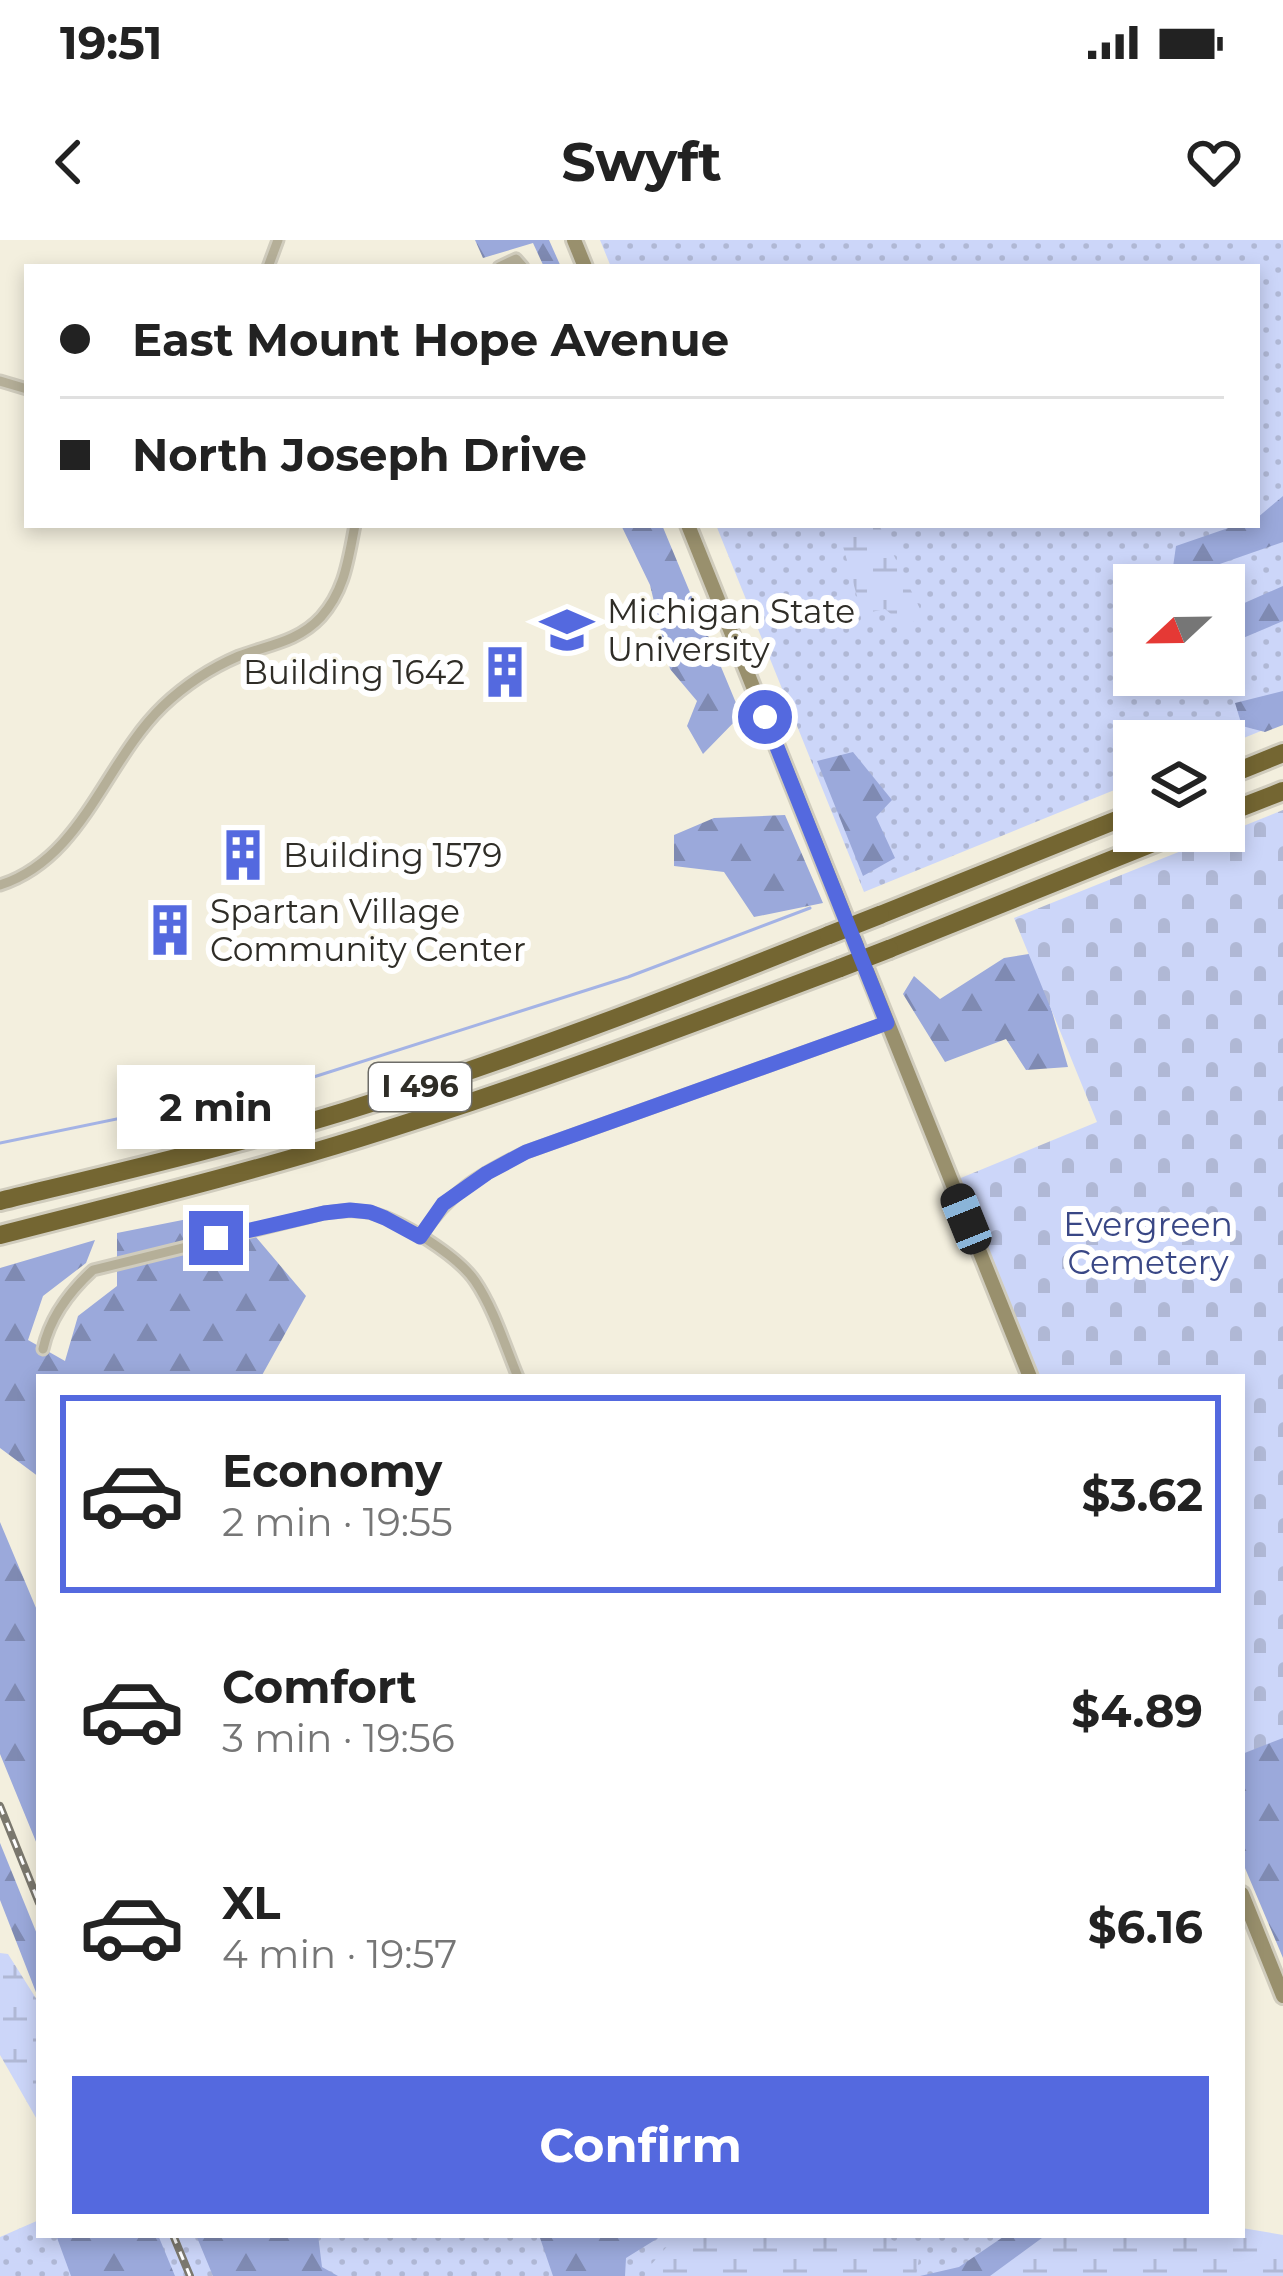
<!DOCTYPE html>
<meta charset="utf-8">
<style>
:root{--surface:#fff;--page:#f2f2f2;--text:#222;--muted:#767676;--line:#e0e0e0;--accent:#5469df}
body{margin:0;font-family:Montserrat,sans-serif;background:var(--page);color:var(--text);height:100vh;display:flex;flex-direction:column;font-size:45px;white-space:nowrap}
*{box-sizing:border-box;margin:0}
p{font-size:39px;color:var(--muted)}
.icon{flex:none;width:66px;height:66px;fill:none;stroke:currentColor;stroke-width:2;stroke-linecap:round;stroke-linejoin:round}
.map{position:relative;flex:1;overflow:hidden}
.drawer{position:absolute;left:36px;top:1134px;width:1209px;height:864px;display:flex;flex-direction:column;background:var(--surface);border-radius:0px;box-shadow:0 6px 18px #0003}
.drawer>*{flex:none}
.guide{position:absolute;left:24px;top:24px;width:1236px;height:264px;border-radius:0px;box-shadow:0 6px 18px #0003;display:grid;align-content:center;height:264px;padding:0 36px;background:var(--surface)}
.needle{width:78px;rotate:248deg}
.buttons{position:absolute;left:1113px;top:324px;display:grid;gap:24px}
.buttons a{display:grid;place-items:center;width:132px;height:132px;border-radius:0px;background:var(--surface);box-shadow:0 6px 18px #0003;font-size:60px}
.end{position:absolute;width:54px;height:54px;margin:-27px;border:15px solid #5469df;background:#fff;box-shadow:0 0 0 6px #fff}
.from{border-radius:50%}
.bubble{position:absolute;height:84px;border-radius:0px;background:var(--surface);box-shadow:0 6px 18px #0003;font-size:39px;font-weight:700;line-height:84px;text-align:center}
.car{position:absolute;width:36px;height:72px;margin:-36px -18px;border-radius:15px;box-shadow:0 0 9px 3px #0007;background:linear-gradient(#222 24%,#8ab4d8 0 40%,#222 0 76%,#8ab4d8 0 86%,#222 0)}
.guide b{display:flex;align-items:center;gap:42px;height:114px;font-size:45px}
.guide b+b{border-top:3px solid var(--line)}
.guide i{width:30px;height:30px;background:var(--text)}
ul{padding:21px 0 0;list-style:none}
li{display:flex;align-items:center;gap:36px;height:198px;margin:0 24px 18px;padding:0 12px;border:6px solid transparent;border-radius:0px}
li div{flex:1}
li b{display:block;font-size:45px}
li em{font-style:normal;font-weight:700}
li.current{border-color:var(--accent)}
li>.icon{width:108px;height:108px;stroke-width:1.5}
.action{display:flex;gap:24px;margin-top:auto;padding:24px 36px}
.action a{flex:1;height:138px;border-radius:0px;background:var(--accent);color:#fff;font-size:48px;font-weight:700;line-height:138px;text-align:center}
.status{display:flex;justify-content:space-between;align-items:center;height:84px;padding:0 60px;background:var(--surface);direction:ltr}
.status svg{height:33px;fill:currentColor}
header{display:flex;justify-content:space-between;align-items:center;height:156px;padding:0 36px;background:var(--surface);font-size:54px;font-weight:700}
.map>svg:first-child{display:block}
.grass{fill:url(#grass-dots);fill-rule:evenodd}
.forest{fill:url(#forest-firs)}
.wetland{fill:url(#wetland-marsh)}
.cemetery{fill:url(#cemetery-stones)}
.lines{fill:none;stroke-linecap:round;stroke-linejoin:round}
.stream{stroke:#a4b3e5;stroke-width:3}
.street-casing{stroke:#d0ccbd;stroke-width:15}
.secondary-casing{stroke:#d0ccbd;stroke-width:20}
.highway-casing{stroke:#d0ccbd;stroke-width:24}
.street{stroke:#b5af98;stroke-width:9}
.secondary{stroke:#99906d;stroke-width:14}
.highway{stroke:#746632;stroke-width:18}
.rail-casing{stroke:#7b786e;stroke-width:8}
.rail{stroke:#fff;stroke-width:3;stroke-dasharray:9;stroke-linecap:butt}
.highway-bridge-casing{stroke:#d0ccbd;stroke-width:24;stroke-linecap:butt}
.highway-bridge{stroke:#746632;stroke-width:18}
.route{stroke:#5469df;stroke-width:15}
.labels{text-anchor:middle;stroke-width:12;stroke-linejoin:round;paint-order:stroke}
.shield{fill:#fff;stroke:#6d6c68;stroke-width:3}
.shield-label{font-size:30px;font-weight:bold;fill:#2f2d27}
.poi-label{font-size:33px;fill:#2f2d27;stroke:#fff;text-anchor:start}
.park-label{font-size:33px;fill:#394785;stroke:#fff}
</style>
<div class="status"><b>19:51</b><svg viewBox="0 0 49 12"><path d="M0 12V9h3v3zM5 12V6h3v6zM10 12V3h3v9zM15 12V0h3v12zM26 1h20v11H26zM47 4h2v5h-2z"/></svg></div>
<header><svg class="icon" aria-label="back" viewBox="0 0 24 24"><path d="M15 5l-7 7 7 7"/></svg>Swyft<svg class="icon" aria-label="heart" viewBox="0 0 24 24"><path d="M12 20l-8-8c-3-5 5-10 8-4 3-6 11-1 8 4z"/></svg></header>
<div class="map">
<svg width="1283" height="2036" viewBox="0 0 1283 2036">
<defs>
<pattern id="grass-dots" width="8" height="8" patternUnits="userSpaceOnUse" patternTransform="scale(3)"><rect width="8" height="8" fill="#ccd6f9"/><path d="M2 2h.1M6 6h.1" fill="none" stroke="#b0b8d5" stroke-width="1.8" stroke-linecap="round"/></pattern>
<pattern id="forest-firs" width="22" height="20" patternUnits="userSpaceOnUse" patternTransform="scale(3)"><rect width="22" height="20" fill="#9ba9db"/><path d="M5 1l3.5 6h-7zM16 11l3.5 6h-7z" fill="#7f8ab2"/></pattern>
<pattern id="wetland-marsh" width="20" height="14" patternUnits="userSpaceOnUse" patternTransform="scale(3)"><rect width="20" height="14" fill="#ccd6f9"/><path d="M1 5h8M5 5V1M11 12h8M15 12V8" fill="none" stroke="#b0b8d5"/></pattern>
<pattern id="cemetery-stones" width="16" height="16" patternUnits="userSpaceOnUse" patternTransform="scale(3)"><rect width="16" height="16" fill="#ccd6f9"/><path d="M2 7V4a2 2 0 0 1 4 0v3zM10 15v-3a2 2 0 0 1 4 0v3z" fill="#b0b8d5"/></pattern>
</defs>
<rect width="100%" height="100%" fill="#f3efde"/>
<path class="grass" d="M600,0H1283V482L1224,506V501H1134V542L864,652L716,285H1257V27H611ZM1134,345H1224V435H1134Z
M39,1980V1995H1218L1234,2036H0V1997Z"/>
<path class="forest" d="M475,0H549L561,27H544L533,3L483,18Z
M1283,256V302L1171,341L1176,306L1237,285H1257V278Z
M621,285H662L741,475L703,514L687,486L697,461L670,429L650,345Z
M1283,346V381L1224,406V372Z
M1283,451V485L1265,492L1242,486L1235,463Z
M853,512L892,560L876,577L895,618L863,636L817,521Z
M785,575L823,663L754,677L724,632L674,626V595L714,578Z
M1035,713L1068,827L1026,830L1006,799L945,822L903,754L914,736L940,759L1004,718Z
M233,970L306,1056L261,1137H39V1237L0,1208V1028L95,1000L86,1023L43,1056L28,1100L65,1121L78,1076L117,1046V993Z
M0,1282L39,1375V1609L0,1514Z
M1242,1402L1283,1425V1718L1242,1621Z
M0,1603L39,1699V1760L0,1660Z
M56,1995H158L175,2036H71Z
M196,1995H318L322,2027L338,2036H213Z
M539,1995H663L626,2018L625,2036H553Z
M1006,1995H1090L1067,2036H920L959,2027Z"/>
<path class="wetland" d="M837,285H879L924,377L904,385L885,369L862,374Z
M0,1713L8,1714L39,1763V1883L0,1815Z
M1242,1988L1283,1995V2036H990L1046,1995H1242Z
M677,1995H880L920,2012L916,2036H645L649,2027Z"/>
<path class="cemetery" d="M1283,570V1498L1242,1514V1137H1033L951,942L1097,882L1014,678Z"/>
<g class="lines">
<path class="stream" d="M0,903L301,841L628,737L810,668"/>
<g class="street-casing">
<path id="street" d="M268,27L278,0
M499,27L516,19L523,27
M0,141L27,149
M0,645C83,618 104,523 163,466C185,445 211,428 239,416C268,405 298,402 321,377C345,350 348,320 355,285
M420,997C449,952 479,935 526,912L887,783
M43,1109C50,1077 69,1052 93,1030L324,973C340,971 356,969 372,973C401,980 458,1016 475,1041C494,1069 505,1106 518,1137"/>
</g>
<g class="secondary-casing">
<path id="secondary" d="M574,0L585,27
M688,285L1030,1137
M1242,1654L1283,1756"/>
</g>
<g class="highway-casing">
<path id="highway" d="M1224,537L1283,513
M1224,574L1283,551
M880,675L1134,573
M889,709L1183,591
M0,961C115,933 232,906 346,871C510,820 669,759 829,695
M0,995C120,964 241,935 360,898C522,848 681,788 840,728"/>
</g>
<use href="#street" class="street"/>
<use href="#secondary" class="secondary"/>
<use href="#highway" class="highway"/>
<g class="rail-casing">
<path id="rail" d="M0,1566L39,1663
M173,1995L190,2036"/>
</g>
<use href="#rail" class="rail"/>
<g class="highway-bridge-casing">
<path id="highway-bridge" d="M829,695L880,675
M840,728L889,709"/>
</g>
<use href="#highway-bridge" class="highway-bridge"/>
</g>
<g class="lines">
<path class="route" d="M216,998L324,973L350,970L370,972L385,978L420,997L443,964L487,933L526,912L887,783L765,477"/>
</g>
<defs>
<g id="university-bare" transform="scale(4.14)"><path d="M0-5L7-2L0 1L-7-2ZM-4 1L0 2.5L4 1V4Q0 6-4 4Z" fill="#5469df" stroke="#fff" stroke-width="2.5" paint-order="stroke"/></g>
<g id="building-bare" transform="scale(4.14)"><path d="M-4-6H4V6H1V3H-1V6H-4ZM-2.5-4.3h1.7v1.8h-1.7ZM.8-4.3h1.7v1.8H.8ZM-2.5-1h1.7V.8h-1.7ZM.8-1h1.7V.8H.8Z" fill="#5469df" stroke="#fff" stroke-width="2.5" paint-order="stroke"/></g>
</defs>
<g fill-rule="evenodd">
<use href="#university-bare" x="567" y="390"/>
<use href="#building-bare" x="505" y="432"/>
<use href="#building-bare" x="243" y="615"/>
<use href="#building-bare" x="170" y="690"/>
</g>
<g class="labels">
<rect class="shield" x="369" y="823" width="102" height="48" rx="9"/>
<g class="shield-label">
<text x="420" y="857">I 496</text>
</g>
<g class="poi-label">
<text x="607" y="383">Michigan State<tspan x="607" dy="38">University</tspan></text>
<text x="465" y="444" text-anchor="end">Building 1642</text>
<text x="283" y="627">Building 1579</text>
<text x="210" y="683">Spartan Village<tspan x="210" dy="38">Community Center</tspan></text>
</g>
<g class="park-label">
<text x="1148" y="996">Evergreen<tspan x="1148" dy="38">Cemetery</tspan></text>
</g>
</g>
</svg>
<div class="buttons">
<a><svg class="needle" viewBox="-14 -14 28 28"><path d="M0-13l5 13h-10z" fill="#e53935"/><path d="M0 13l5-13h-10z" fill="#767676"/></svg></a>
<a><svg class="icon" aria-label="layers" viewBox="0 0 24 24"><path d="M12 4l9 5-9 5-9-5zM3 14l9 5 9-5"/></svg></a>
</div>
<i class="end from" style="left:765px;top:477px"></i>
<i class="end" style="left:216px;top:998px"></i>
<div class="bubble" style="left:117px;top:825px;width:198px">2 min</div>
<i class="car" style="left:966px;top:979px;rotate:338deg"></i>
<div class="guide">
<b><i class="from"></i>East Mount Hope Avenue</b>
<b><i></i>North Joseph Drive</b>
</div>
<section class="drawer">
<ul>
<li class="current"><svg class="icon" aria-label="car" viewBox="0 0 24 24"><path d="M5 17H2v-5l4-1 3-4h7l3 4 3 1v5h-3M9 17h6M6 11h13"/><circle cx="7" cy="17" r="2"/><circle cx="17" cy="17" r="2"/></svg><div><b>Economy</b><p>2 min · 19:55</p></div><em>$3.62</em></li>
<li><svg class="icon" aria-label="car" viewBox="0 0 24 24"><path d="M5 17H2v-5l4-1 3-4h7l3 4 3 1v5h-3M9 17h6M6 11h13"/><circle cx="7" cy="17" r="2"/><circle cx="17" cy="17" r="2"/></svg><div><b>Comfort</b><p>3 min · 19:56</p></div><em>$4.89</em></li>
<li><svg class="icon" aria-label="car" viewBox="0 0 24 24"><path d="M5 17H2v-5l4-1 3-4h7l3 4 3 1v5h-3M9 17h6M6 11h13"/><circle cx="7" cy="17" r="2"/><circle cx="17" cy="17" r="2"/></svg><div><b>XL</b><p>4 min · 19:57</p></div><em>$6.16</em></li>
</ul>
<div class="action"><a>Confirm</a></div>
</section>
</div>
